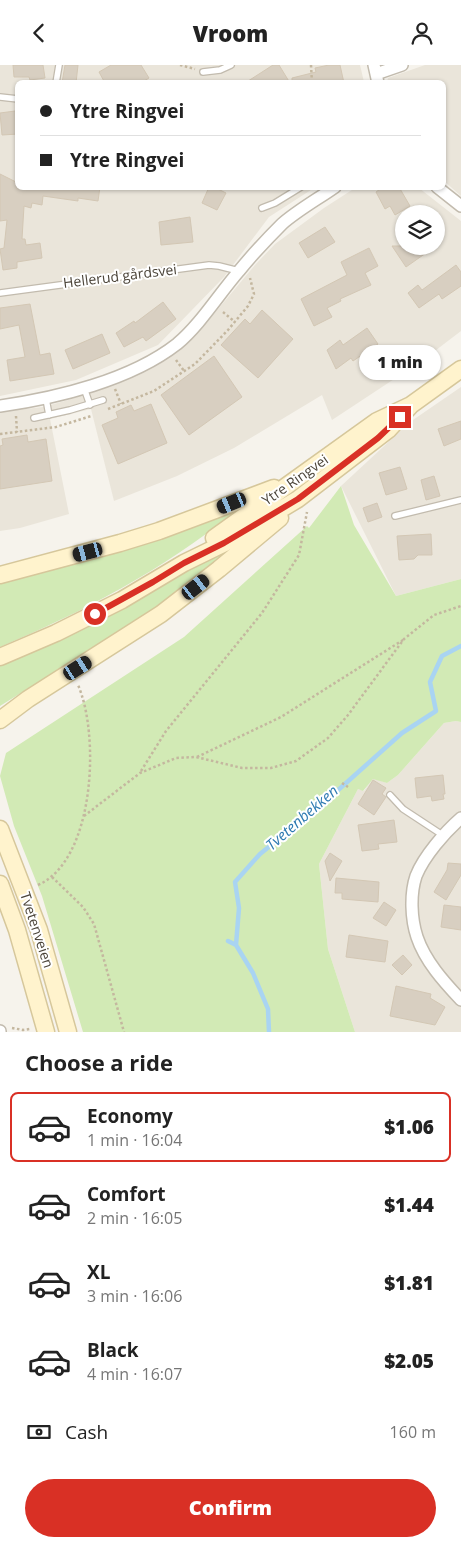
<!DOCTYPE html>
<meta charset="utf-8">
<style>
:root{--surface:#fff;--page:#f2f2f2;--text:#222;--muted:#767676;--line:#e0e0e0;--accent:#d93025}
body{margin:0;font-family:"Open Sans",sans-serif;background:var(--page);color:var(--text);height:100vh;display:flex;flex-direction:column;font-size:19px;white-space:nowrap}
*{box-sizing:border-box;margin:0}
p{font-size:16px;color:var(--muted)}
.icon{flex:none;width:28px;height:28px;fill:none;stroke:currentColor;stroke-width:2;stroke-linecap:round;stroke-linejoin:round}
.map{position:relative;height:967px;overflow:hidden}
.details{display:flex;flex-direction:column;background:var(--surface);flex:1}
.details>*{flex:none}
.hud{position:absolute;left:15px;top:15px;width:431px;height:110px;border-radius:8px;box-shadow:0 1px 4px #0004;display:grid;align-content:center;height:110px;padding:0 25px;background:var(--surface)}
.fabs{position:absolute;left:395px;top:140px;display:grid;gap:10px}
.fabs a{display:grid;place-items:center;width:50px;height:50px;border-radius:50%;background:var(--surface);box-shadow:0 1px 4px #0004;font-size:25px}
.end{position:absolute;width:22px;height:22px;margin:-11px;border:6px solid #d93025;background:#fff;box-shadow:0 0 0 2px #fff}
.from{border-radius:50%}
.bubble{position:absolute;height:35px;border-radius:18px;background:var(--surface);box-shadow:0 1px 4px #0004;font-size:16px;font-weight:800;line-height:35px;text-align:center}
.car{position:absolute;width:15px;height:30px;margin:-15px -8px;border-radius:6px;box-shadow:0 0 4px 1px #0007;background:linear-gradient(#222 24%,#8ab4d8 0 40%,#222 0 76%,#8ab4d8 0 86%,#222 0)}
.hud b{display:flex;align-items:center;gap:18px;height:48px;font-size:19px}
.hud b+b{border-top:1px solid var(--line)}
.hud i{width:12px;height:12px;background:var(--text)}
ul{padding:0;list-style:none}
li{display:flex;align-items:center;gap:15px;height:70px;margin:0 10px 8px;padding:0 15px;border:2px solid transparent;border-radius:8px}
li div{flex:1}
li b{display:block;font-size:19px}
li em{font-style:normal;font-weight:800}
li.selected{border-color:var(--accent)}
li>.icon{width:45px;height:45px;stroke-width:1.5}
h2{padding:0 25px;font-size:22px;line-height:60px}
.pay{display:flex;align-items:center;gap:12px;height:55px;padding:0 25px;font-size:19px}
.pay p{margin-inline-start:auto}
.button{display:flex;gap:10px;margin-top:auto;padding:10px 25px}
.button a{flex:1;height:58px;border-radius:30px;background:var(--accent);color:#fff;font-size:20px;font-weight:800;line-height:58px;text-align:center}
header{display:flex;justify-content:space-between;align-items:center;height:65px;padding:0 25px;background:var(--surface);font-size:22px;font-weight:800}
.map>svg:first-child{display:block}
.residential{fill:#eae5da;fill-rule:evenodd}
.green{fill:#d2eab5}
.lines{fill:none;stroke-linecap:round;stroke-linejoin:round}
.stream{stroke:#a9d4f2;stroke-width:4.5}
.building{fill:#d8cfc1;stroke:#d3c7b4}
.lane-casing{stroke:#c2bbae;stroke-width:8}
.street-casing{stroke:#c2bbae;stroke-width:14}
.secondary-casing{stroke:#d6c79b;stroke-width:19}
.path{stroke:#c4b79f;stroke-width:2.5;stroke-dasharray:2.5 2.5;stroke-linecap:butt}
.lane{stroke:#fff;stroke-width:5.5}
.street{stroke:#fff;stroke-width:11}
.secondary{stroke:#fff3cd;stroke-width:16}
.route{stroke:#d93025;stroke-width:6}
.labels{text-anchor:middle;stroke-width:4;stroke-linejoin:round;paint-order:stroke}
.street-label{font-size:14px;fill:#4b4439;stroke:#fff}
.water-label{font-size:15px;font-style:italic;fill:#2e7ab2;stroke:#fff}
</style>
<header><svg class="icon" aria-label="back" viewBox="0 0 24 24"><path d="M15 5l-7 7 7 7"/></svg>Vroom<svg class="icon" aria-label="person" viewBox="0 0 24 24"><circle cx="12" cy="8" r="4"/><path d="M4 21q1-7 8-7t8 7"/></svg></header>
<div class="map">
<svg width="461" height="967" viewBox="0 0 461 967">
<rect width="100%" height="100%" fill="#f6f3ec"/>
<path class="residential" d="M0,0H360L364,17L18,18V122L314,123L269,152L224,212L158,280L76,315L0,331Z
M425,0H461V131L444,116V18L387,17L388,13Z
M355,123H419L461,156V266L423,295L332,355L322,330L234,383L177,411L114,436L91,344L50,354L69,449L20,463L0,466V347L43,342L72,334L139,309L169,291L208,256L255,200L275,179L324,143ZM404,149H436V181H404Z
M461,322V514L396,531L341,421L410,357Z
M456,656L461,657V967H355L328,884L319,799L358,724L364,726L373,713L387,718L398,710L444,658Z"/>
<path class="green" d="M341,421L354,460L396,531L461,514V657L456,656L444,658L398,710L387,718L373,714L363,726L358,724L319,799L328,884L355,967H83L42,831L14,761L0,711L6,688L184,572L307,461L309,463Z
M232,445L233,448C163,505 83,547 0,582V517Z
M239,474L228,486L157,543L0,641V601C36,586 73,571 108,552C153,528 195,500 239,474Z"/>
<g class="lines">
<path class="stream" d="M228,876L236,880
M269,967L268,944L253,908L236,880L239,843L235,817L260,789L327,735L402,668L436,646L430,617L442,591L461,581"/>
</g>
<path class="building" d="M13,0H43L45,13L30,15L29,12H14Z
M65,0H78L76,18H62Z
M111,0H141L149,13L141,18H105L99,7Z
M273,0H279L290,18H245Z
M329,0H340L344,18H292V13L316,7L315,3Z
M15,46H18V69L2,70L0,48Z
M0,109L18,118V122H100L98,136L78,133V136L43,131L42,140L32,138L31,143L24,141L22,174H25L26,180L40,178L42,193L17,197V203L3,205L0,184L4,183L7,155L0,156Z
M209,122H214L226,128L217,145L202,138Z
M383,122H399L410,141L395,150L390,141L385,144L376,127Z
M190,152L193,177L161,180L159,157Z
M325,162L335,177L308,193L299,178Z
M392,181H436L406,202Z
M369,183L378,201L365,208L371,220L340,234L341,236L327,243L332,252L314,261L301,234L347,210L341,197Z
M456,200L461,207V221L442,234L439,229L419,243L408,228L418,220L422,225Z
M163,237L176,254L146,276L143,272L124,282L116,268L134,256L135,258Z
M30,239L40,290L50,288L54,309L10,316L7,295L25,292L19,260L0,264V243Z
M262,245L293,274L258,313L221,280L245,254L250,259Z
M367,263L378,279L353,296L351,293L336,304L327,285L340,275L343,280Z
M102,269L110,288L73,304L65,285Z
M214,291L242,332L189,370L161,330Z
M151,339L167,378L118,399L102,360L118,353L116,347L131,340L134,346Z
M461,356V374L444,381L438,364Z
M27,370L28,377L46,374L52,416L0,424V381L3,380L2,374Z
M400,402L407,424L386,430L379,408Z
M434,411L440,431L426,435L421,415Z
M377,438L382,452L368,457L363,443Z
M431,469L432,490H418L414,494L399,495L397,471Z
M443,710L445,729H443L444,734L432,736L431,731L417,733L415,713Z
M373,715L386,723L382,729L386,732L374,750L358,739Z
M394,755L397,777L378,779L379,784L362,786L358,760Z
M330,788L342,796L330,816L325,796Z
M448,798L461,799V810L446,835L434,827L447,805Z
M336,813L379,817L378,837L342,834V828H335Z
M384,837L396,845L386,861L373,853Z
M444,840L461,842V865L441,862Z
M349,870L388,876L385,897L346,892Z
M403,890L412,900L402,910L392,900Z
M396,921L431,929L430,933L445,942L435,960L390,951Z"/>
<g class="lines">
<g class="lane-casing">
<path id="lane" d="M203,7L220,5L231,0
M56,18L59,0
M0,32L18,34
M262,143L275,138L301,122
M0,228L209,200L219,201L239,206
M84,323L90,340
M46,334L49,350
M34,353L70,345L103,335
M395,451L461,435
M390,730L403,744L444,771"/>
</g>
<g class="street-casing">
<path id="street" d="M374,0L378,18
M376,9L402,0
M437,122L461,141
M0,341C57,333 131,315 177,279C200,260 219,229 239,206C252,190 267,174 282,159C298,145 318,134 335,122
M461,753C445,767 424,791 416,811C410,829 411,854 417,872C425,896 444,917 461,935
M0,966V967"/>
</g>
<g class="secondary-casing">
<path id="secondary" d="M214,473L377,356L411,340L461,304
M0,510L120,478L159,466L274,423
M0,592L56,568L122,535L184,498L225,478L298,434L388,365L411,340
M0,655L28,634L161,549L219,504L280,453
M0,764L39,865L68,967
M0,819L17,865L46,967"/>
</g>
<path class="path" d="M180,0L195,4
M311,0L312,18
M223,247L235,257
M176,295L184,306
M115,324L121,339
M108,344L154,326L195,299L228,265L248,241L254,229L250,213
M16,351L17,367
M0,369L56,362L91,351
M197,692L281,652L403,575
M141,706L166,666L262,548L299,490L307,447
M342,718L348,722
M84,751L140,708L176,693L196,692L242,703H271L296,696L328,673L348,650L404,574L434,550L461,541
M52,812L83,842L94,859L124,967
M38,820C95,795 100,670 78,620
M12,963L23,965L30,964"/>
<use href="#lane" class="lane"/>
<use href="#street" class="street"/>
<use href="#secondary" class="secondary"/>
</g>
<g class="lines">
<path class="route" d="M95,549L153,517L184,498L224,478L298,434L378,373L400,352"/>
</g>
<g class="labels">
<g class="street-label">
<text transform="translate(120 211) rotate(-7)" y="5">Hellerud gårdsvei</text>
<text transform="translate(295 415) rotate(-35)" y="5">Ytre Ringvei</text>
<text transform="translate(37 865) rotate(72)" y="5">Tvetenveien</text>
</g>
<g class="water-label">
<text transform="translate(302 753) rotate(-41)" y="5">Tvetenbekken</text>
</g>
</g>
</svg>
<div class="fabs">
<a><svg class="icon" aria-label="layers" viewBox="0 0 24 24"><path d="M12 4l9 5-9 5-9-5zM3 14l9 5 9-5"/></svg></a>
</div>
<i class="end from" style="left:95px;top:549px"></i>
<i class="end" style="left:400px;top:352px"></i>
<div class="bubble" style="left:359px;top:280px;width:82px">1 min</div>
<i class="car" style="left:232px;top:438px;rotate:248deg"></i>
<i class="car" style="left:88px;top:487px;rotate:255deg"></i>
<i class="car" style="left:196px;top:522px;rotate:52deg"></i>
<i class="car" style="left:78px;top:603px;rotate:58deg"></i>
<div class="hud">
<b><i class="from"></i>Ytre Ringvei</b>
<b><i></i>Ytre Ringvei</b>
</div>
</div>
<section class="details">
<h2>Choose a ride</h2>
<ul>
<li class="selected"><svg class="icon" aria-label="car" viewBox="0 0 24 24"><path d="M5 17H2v-5l4-1 3-4h7l3 4 3 1v5h-3M9 17h6M6 11h13"/><circle cx="7" cy="17" r="2"/><circle cx="17" cy="17" r="2"/></svg><div><b>Economy</b><p>1 min · 16:04</p></div><em>$1.06</em></li>
<li><svg class="icon" aria-label="car" viewBox="0 0 24 24"><path d="M5 17H2v-5l4-1 3-4h7l3 4 3 1v5h-3M9 17h6M6 11h13"/><circle cx="7" cy="17" r="2"/><circle cx="17" cy="17" r="2"/></svg><div><b>Comfort</b><p>2 min · 16:05</p></div><em>$1.44</em></li>
<li><svg class="icon" aria-label="car" viewBox="0 0 24 24"><path d="M5 17H2v-5l4-1 3-4h7l3 4 3 1v5h-3M9 17h6M6 11h13"/><circle cx="7" cy="17" r="2"/><circle cx="17" cy="17" r="2"/></svg><div><b>XL</b><p>3 min · 16:06</p></div><em>$1.81</em></li>
<li><svg class="icon" aria-label="car" viewBox="0 0 24 24"><path d="M5 17H2v-5l4-1 3-4h7l3 4 3 1v5h-3M9 17h6M6 11h13"/><circle cx="7" cy="17" r="2"/><circle cx="17" cy="17" r="2"/></svg><div><b>Black</b><p>4 min · 16:07</p></div><em>$2.05</em></li>
</ul>
<div class="pay"><svg class="icon" aria-label="cash" viewBox="0 0 24 24"><path d="M3 7h18v10H3z"/><circle cx="12" cy="12" r="2"/></svg>Cash<p>160 m</p></div>
<div class="button"><a>Confirm</a></div>
</section>
